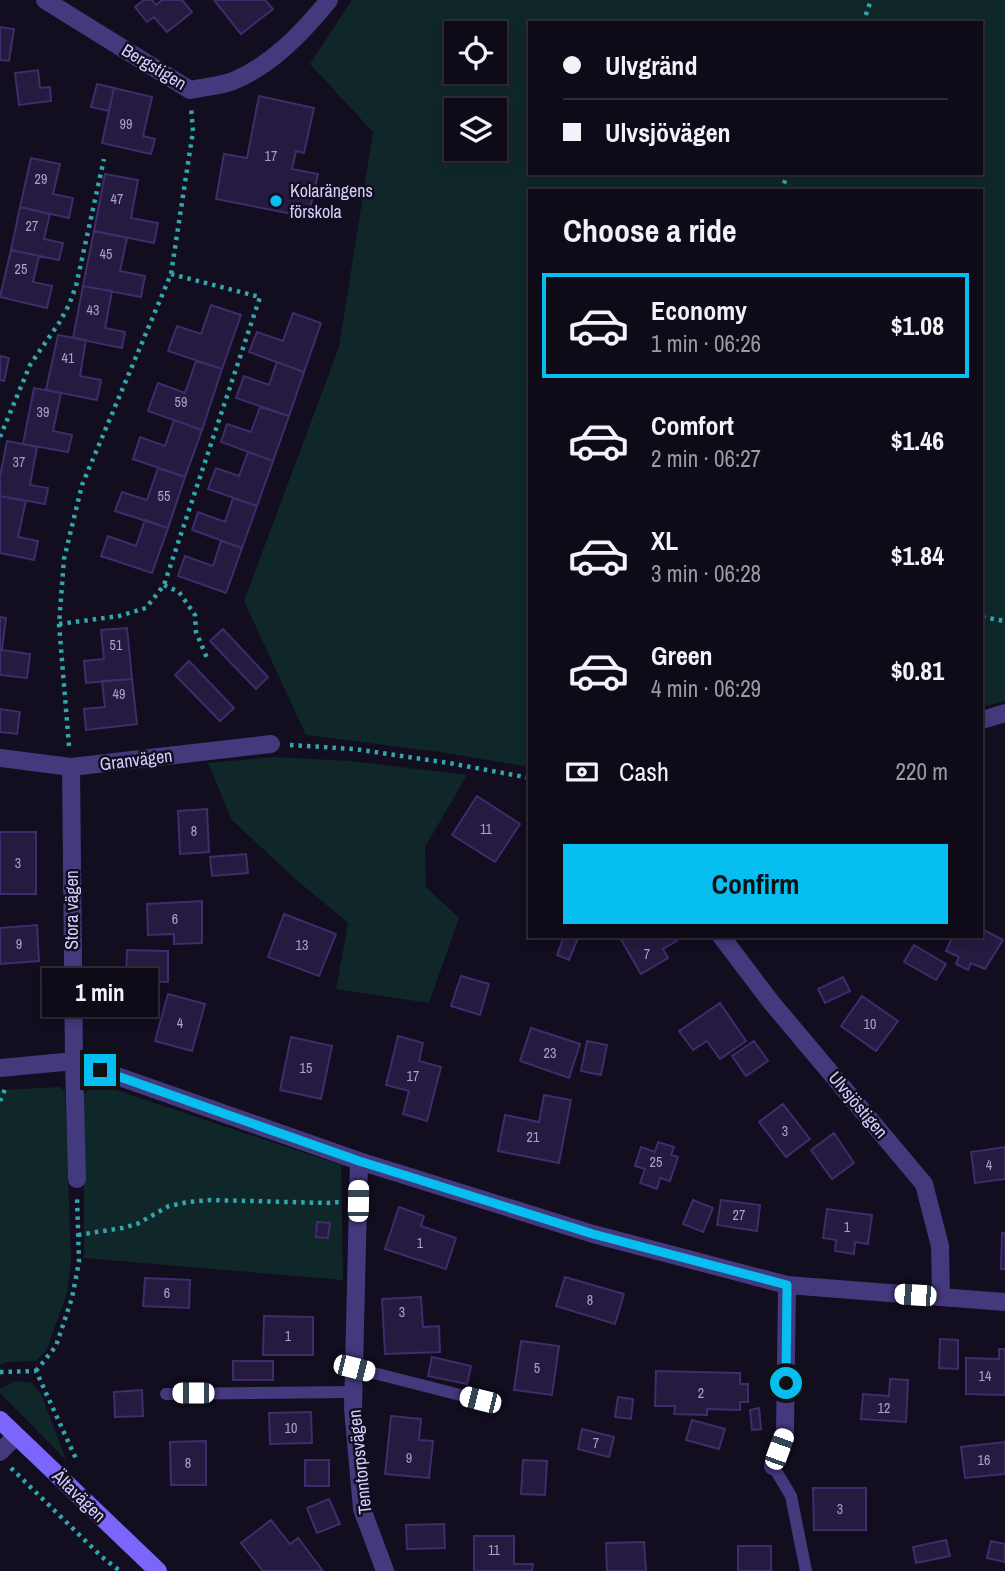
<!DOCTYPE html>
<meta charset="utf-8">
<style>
:root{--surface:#0e0a17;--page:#1c1824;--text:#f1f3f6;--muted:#9b9aa1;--line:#2e2b36;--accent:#06bff0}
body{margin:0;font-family:"Archivo Narrow",sans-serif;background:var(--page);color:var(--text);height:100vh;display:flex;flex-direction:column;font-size:26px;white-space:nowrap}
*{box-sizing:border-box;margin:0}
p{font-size:23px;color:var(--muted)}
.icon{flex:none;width:38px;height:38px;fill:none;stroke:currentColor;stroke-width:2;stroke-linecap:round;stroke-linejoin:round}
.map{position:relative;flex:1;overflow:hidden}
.sheet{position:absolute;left:528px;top:189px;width:455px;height:749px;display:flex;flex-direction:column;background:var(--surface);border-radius:0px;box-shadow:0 4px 10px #0003,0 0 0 2px var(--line)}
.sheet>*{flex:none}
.top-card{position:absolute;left:528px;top:21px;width:455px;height:154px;border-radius:0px;box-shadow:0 4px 10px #0003,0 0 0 2px var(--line);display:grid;align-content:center;height:154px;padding:0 35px;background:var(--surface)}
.controls{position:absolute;left:444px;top:21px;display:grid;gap:14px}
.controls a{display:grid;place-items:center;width:63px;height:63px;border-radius:0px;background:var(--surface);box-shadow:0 4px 10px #0003,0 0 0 2px var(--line);font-size:35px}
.end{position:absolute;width:32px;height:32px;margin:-16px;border:9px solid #06bff0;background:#111;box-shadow:0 0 0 4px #111}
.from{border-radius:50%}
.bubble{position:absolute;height:49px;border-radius:0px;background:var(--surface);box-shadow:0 4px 10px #0003,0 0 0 2px var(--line);font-size:23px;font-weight:700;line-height:49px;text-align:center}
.car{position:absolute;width:21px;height:42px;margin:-21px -10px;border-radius:9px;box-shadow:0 0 5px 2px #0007;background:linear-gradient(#fff 24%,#345 0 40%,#fff 0 76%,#345 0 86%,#fff 0)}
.top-card b{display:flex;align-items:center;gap:24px;height:66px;font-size:26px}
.top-card b+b{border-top:2px solid var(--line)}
.top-card i{width:18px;height:18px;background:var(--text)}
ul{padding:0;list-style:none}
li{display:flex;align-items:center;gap:21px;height:105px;margin:0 14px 10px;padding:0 21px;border:4px solid transparent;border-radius:0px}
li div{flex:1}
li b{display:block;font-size:26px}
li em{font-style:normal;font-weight:700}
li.active{border-color:var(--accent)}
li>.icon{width:63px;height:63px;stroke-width:1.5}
h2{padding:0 35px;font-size:32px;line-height:84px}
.pay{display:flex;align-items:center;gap:18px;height:77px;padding:0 35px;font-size:26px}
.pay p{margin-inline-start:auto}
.button{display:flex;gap:14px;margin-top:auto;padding:14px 35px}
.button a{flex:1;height:80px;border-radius:0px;background:var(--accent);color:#111;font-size:28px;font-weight:700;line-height:80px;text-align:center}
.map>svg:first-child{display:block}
.green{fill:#102729;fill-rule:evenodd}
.building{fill:#251a3f;stroke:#3f2c6b;stroke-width:2}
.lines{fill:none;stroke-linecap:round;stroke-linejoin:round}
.path{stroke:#31a7ad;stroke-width:4.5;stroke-dasharray:3.5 5;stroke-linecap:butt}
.service{stroke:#43397d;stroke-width:12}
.minor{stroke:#43397d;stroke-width:18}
.secondary{stroke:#7a66fb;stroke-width:18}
.route{stroke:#06bff0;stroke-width:9}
.poi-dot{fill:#06bff0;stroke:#120d1f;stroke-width:2.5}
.labels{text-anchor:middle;stroke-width:5;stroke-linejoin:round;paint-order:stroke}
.number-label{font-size:14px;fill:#aaa0ce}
.street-label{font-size:18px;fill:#d7ccfe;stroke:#120d1f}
.poi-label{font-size:18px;fill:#d7ccfe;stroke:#120d1f;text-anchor:start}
</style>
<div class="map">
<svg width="1005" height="1571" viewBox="0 0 1005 1571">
<rect width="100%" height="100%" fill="#120d1f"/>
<path class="green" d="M352,0H1005V701L982,707V191H530V767L447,753L306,735L244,601L339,347L373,132L310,64ZM530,23H982V173H530ZM457,33H495V72H457ZM495,110V149H457V110Z
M274,757L351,761L467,775L425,847L426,887L459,918L429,1003L336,989L348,923L293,877L232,820L208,763Z
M104,1086L341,1165L343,1280L84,1258V1094L93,1087Z
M60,1087L65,1091L71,1262L67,1293L47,1349L36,1361L7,1362L0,1365V1090Z
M16,1381L32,1383L42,1396L66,1460L0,1393V1389Z"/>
<path class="building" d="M144,0H152L156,5L162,0H182L192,12L167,32L154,17L147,22L135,7Z
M214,0H265L273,9L241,34Z
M0,27L14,29L9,61L0,60Z
M38,70L40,88L50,87L51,101L19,105L15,73Z
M97,84L114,88L109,111L91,107Z
M114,88L152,97L143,136L155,139L151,154L102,143Z
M259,96L314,108L304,153L296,151L292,169L318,174L308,217L216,199L224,154L247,158Z
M31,158L60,164L53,194L73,198L69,218L20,207Z
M105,174L138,180L131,218L158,223L154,243L94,231Z
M20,207L50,214L44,239L63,243L59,260L11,250Z
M94,231L127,238L120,271L145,276L141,297L83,286Z
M11,250L39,256L33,282L52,286L47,308L0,297Z
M83,286L112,291L105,328L125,332L122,348L73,338Z
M211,305L241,315L222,369L168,351L177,326L201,334Z
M293,313L321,323L304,372L249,352L257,332L283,341Z
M58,335L86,340L80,376L101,380L97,400L46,390Z
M0,356L9,358L4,381L0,380Z
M196,361L222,369L202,430L148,411L158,383L185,393Z
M277,362L304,372L289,416L236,398L244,376L269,385Z
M34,388L61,393L53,431L72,435L68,452L23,444Z
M260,407L289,416L273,461L221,442L227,424L251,432Z
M174,420L202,430L185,477L133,459L140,437L165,446Z
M7,441L37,447L30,485L48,488L45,504L0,496V477Z
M248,452L273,461L257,506L208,489L216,468L239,476Z
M158,468L185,477L168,528L115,511L122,492L147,500Z
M0,496L26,501L18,537L38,541L34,560L0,553Z
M233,498L257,506L242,548L192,530L198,512L225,522Z
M145,520L168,528L152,573L101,556L108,536L136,546Z
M221,541L242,548L226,593L178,576L185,556L213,566Z
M0,617L6,618L2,650L30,654L27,678L0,675Z
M127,628L132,679L86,683L84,661L104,659L101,630Z
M223,629L268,677L256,689L210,641Z
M189,661L234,708L220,721L175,675Z
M132,679L137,724L86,730L84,709L105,707L102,681Z
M0,709L20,712L17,734L0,732Z
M477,796L520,824L495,862L452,835Z
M207,809L209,852L180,854L178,811Z
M0,832H36V894H0Z
M246,854L248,873L212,876L210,857Z
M202,901V943L174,944V934L148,935L147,904Z
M284,914L336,934L319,976L268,957Z
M37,925L39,961L0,964V928Z
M982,929L1003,940L985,969L971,963L968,970L956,964L959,957L946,951L953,936H982Z
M564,936L578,938L569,960L557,955Z
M619,936H674L677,941L663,949L668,958L641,974Z
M914,945L946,964L936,980L904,962Z
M127,950L168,951V982L126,981Z
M461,976L489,984L480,1015L451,1006Z
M843,977L850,991L825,1003L818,989Z
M168,994L205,1004L192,1051L155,1041Z
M862,996L898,1021L876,1051L841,1026Z
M720,1003L746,1041L720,1059L707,1041L693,1050L679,1031Z
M531,1028L580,1044L569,1078L520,1061Z
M398,1036L423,1043L419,1061L441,1067L427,1121L403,1114L409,1091L386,1085Z
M291,1037L332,1046L321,1099L280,1090Z
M587,1041L607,1045L601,1075L581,1071Z
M754,1041L768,1061L746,1076L732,1056Z
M544,1095L571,1100L559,1163L498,1151L505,1115L539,1122Z
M783,1104L810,1139L786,1157L759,1122Z
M834,1133L854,1163L832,1179L811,1150Z
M658,1142L674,1147L671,1155L678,1157L670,1181L660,1178L657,1189L640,1183L645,1169L635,1166L641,1147L655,1152Z
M1005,1147V1179L975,1183L971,1152Z
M693,1200L713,1208L703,1232L683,1224Z
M721,1200L760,1205L757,1231L717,1225Z
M399,1207L424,1216L421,1226L456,1238L446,1269L385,1249Z
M827,1209L872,1215L868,1244L855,1242L854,1254L835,1251L836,1240L823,1238Z
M317,1222L330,1223L328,1238L316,1237Z
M1002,1233H1005V1269H1001Z
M565,1277L624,1294L615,1324L556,1306Z
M145,1278L190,1280L189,1308L143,1306Z
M421,1297L423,1327L439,1326L440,1352L385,1354L382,1299Z
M264,1316L313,1317V1355H263Z
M940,1339L958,1340V1369L939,1368Z
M521,1341L559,1346L552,1395L514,1390Z
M999,1349H1005V1395L966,1394V1358L999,1359Z
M432,1357L471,1366L467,1384L428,1376Z
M233,1361H273V1380H233Z
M656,1371L740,1373V1384H748V1402H740V1410L707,1409V1415L674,1414L675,1406H655Z
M890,1379L908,1380L906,1422L861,1419L863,1394L889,1396Z
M142,1390L143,1416L115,1417L114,1392Z
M618,1397L633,1399L631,1419L615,1417Z
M759,1408L761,1429L752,1430L750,1410Z
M311,1412L312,1443L270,1444L269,1413Z
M391,1416L421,1419L419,1440L433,1441L429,1478L385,1474Z
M692,1420L725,1429L719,1449L686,1440Z
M582,1429L614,1437L609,1457L578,1449Z
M206,1441V1485H171L170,1442Z
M1005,1442V1474L965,1478L961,1447Z
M305,1460H329V1486H305Z
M523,1460L547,1461L545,1495L521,1494Z
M813,1488H866V1530H814Z
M329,1499L340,1524L317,1533L307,1508Z
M271,1520L290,1544L298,1538L323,1571H263L241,1543Z
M444,1524L445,1548L407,1549L406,1525Z
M474,1536H514V1564H533L532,1571H474Z
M946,1540L950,1556L916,1563L913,1547Z
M991,1541L1005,1544V1562L987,1558Z
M644,1542L646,1571H607L606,1543Z
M738,1546H771V1571H738Z"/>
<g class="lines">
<path class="path" d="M863,23L871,0
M780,191L789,173
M0,437L30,365L59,323L69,305L76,286L104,159
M164,585L179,592L195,615L196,632L207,658
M982,617L1005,621
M59,624L119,616L146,608L164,585L260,297L171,274
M290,745L354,749L449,763L530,778
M69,746L59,624L64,559L82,485L171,274L193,131L191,108
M0,1101L6,1087
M78,1235L122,1228L137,1224L169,1206L188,1202L210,1200L327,1203L340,1202
M36,1371L56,1346L72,1298L79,1262L77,1197
M0,1372L36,1371L77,1461
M11,1468L102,1557L120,1571"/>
<path class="service" d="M354,1368L480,1400
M166,1394L353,1392
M773,1466L791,1496L806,1571"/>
<path class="minor" d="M45,0L190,90C204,87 220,86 233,81C272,65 303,32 329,0
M982,720L1005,713
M0,758L71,767L271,744
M71,767L74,1061L77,1179
M721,936L771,1002L924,1184L940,1246L941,1297
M0,1068L74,1061L359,1161L593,1234L787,1285L1005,1302
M359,1161L353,1409L362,1509L385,1571
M0,1452L16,1436
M773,1466L785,1432L787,1285"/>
<path class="secondary" d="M0,1420L158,1571"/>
</g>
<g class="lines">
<path class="route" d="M100,1070L359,1161L593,1234L787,1285L786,1383"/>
</g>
<circle class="poi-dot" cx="276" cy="201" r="7"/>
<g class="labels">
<g class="number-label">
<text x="126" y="129">99</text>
<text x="271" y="161">17</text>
<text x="41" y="184">29</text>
<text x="117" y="204">47</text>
<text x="32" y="231">27</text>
<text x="106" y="259">45</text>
<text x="21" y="274">25</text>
<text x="93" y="315">43</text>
<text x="68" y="363">41</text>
<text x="181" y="407">59</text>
<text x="43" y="417">39</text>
<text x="19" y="467">37</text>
<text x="164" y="501">55</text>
<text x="116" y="650">51</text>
<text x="119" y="699">49</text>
<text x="486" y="834">11</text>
<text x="194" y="836">8</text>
<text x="18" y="868">3</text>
<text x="175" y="924">6</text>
<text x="19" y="949">9</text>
<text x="302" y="950">13</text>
<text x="647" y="959">7</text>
<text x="180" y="1028">4</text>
<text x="870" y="1029">10</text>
<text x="550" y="1058">23</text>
<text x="306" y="1073">15</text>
<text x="413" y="1081">17</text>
<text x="785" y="1136">3</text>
<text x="533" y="1142">21</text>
<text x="656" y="1167">25</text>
<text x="989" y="1170">4</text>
<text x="739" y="1220">27</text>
<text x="847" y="1232">1</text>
<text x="420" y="1248">1</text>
<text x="167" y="1298">6</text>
<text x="590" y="1305">8</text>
<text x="402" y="1317">3</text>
<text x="288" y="1341">1</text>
<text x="537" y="1373">5</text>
<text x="985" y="1381">14</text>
<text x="701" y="1398">2</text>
<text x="884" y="1413">12</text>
<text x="291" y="1433">10</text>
<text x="596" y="1448">7</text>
<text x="409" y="1463">9</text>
<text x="984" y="1465">16</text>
<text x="188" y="1468">8</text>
<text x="840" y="1514">3</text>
<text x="494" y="1555">11</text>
</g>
<g class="street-label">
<text transform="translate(154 67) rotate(31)" y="6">Bergstigen</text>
<text transform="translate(136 760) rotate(-7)" y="6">Granvägen</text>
<text transform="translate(72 910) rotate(-90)" y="6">Stora vägen</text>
<text transform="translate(858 1105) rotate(50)" y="6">Ulvsjöstigen</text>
<text transform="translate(360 1462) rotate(-96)" y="6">Tenntorpsvägen</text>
<text transform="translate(79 1496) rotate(44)" y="6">Ältavägen</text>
</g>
<g class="poi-label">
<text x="290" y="197">Kolarängens<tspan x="290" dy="21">förskola</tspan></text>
</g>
</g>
</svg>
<div class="controls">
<a><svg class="icon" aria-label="locate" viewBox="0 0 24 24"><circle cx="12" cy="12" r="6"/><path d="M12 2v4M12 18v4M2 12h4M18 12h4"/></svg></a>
<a><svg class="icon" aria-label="layers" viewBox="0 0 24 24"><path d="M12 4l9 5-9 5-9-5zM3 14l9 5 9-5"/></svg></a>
</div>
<i class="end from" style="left:786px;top:1383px"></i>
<i class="end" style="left:100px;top:1070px"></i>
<div class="bubble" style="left:42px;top:968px;width:116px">1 min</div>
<i class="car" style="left:358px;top:1201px;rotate:1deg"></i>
<i class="car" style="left:915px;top:1295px;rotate:274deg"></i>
<i class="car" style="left:354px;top:1368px;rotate:104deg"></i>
<i class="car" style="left:193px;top:1393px;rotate:270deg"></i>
<i class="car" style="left:480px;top:1400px;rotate:284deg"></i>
<i class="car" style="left:779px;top:1449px;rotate:20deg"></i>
<div class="top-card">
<b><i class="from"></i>Ulvgränd</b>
<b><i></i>Ulvsjövägen</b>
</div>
<section class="sheet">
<h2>Choose a ride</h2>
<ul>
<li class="active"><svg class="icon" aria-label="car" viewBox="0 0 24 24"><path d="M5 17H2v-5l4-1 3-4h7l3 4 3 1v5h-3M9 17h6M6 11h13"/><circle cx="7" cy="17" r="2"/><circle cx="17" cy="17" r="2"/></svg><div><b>Economy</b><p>1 min · 06:26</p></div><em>$1.08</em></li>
<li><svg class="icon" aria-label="car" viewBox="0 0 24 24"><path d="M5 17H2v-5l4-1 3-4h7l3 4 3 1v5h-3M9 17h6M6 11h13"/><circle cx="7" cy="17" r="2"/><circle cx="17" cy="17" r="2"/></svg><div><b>Comfort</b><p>2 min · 06:27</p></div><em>$1.46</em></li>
<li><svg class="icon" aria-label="car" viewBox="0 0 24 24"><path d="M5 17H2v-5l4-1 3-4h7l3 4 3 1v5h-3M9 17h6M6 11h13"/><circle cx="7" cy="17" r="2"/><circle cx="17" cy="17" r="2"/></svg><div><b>XL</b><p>3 min · 06:28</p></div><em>$1.84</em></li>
<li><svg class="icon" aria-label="car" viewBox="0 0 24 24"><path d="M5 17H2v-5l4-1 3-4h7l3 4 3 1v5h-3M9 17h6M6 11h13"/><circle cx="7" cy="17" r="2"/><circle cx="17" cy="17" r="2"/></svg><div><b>Green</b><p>4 min · 06:29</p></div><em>$0.81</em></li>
</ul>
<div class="pay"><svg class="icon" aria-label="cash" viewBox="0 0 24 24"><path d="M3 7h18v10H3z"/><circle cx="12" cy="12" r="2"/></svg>Cash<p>220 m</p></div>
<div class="button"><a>Confirm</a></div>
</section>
</div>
